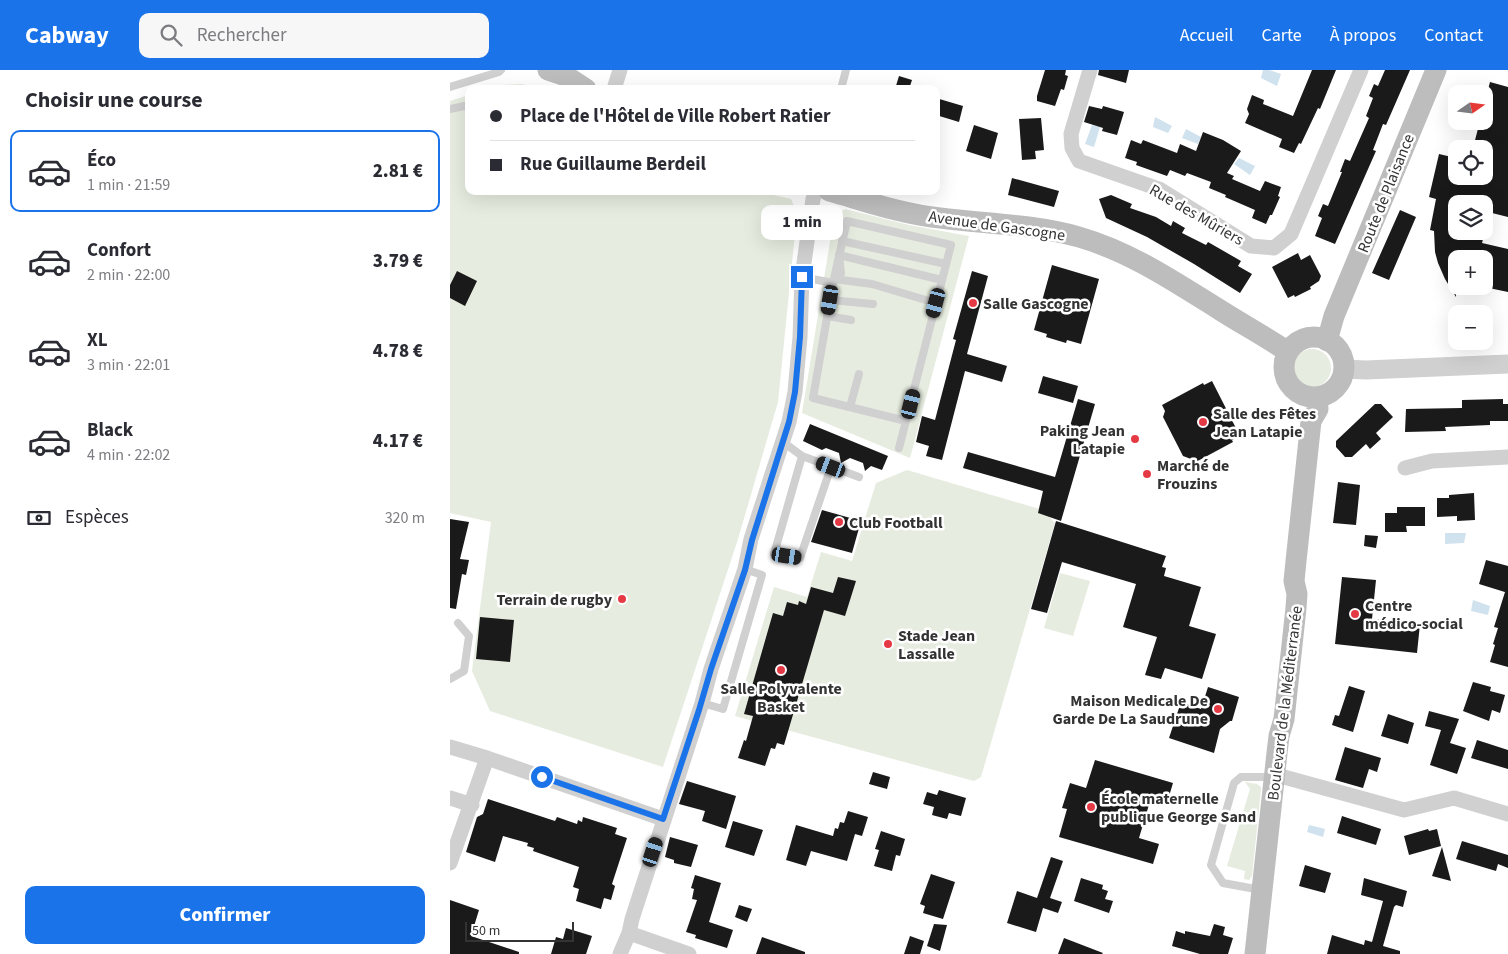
<!DOCTYPE html>
<html lang="fr">
<meta charset="utf-8">
<style>
:root{--surface:#fff;--page:#f7f7f7;--text:#2b2b33;--muted:#7c7c81;--line:#e1e1e2;--accent:#1a73e8}
body{margin:0;font-family:"Source Sans 3",sans-serif;background:var(--page);color:var(--text);height:100vh;display:flex;flex-direction:column;font-size:19px;white-space:nowrap}
*{box-sizing:border-box;margin:0}
p{font-size:16px;color:var(--muted)}
.icon{flex:none;width:28px;height:28px;fill:none;stroke:currentColor;stroke-width:2;stroke-linecap:round;stroke-linejoin:round}
.map{position:relative;flex:1;overflow:hidden}
.panel{display:flex;flex-direction:column;background:var(--surface);width:450px}
.panel>*{flex:none}
.top-card{position:absolute;left:15px;top:15px;width:475px;height:110px;border-radius:10px;box-shadow:0 5px 20px #0002;display:grid;align-content:center;height:110px;padding:0 25px;background:var(--surface)}
.needle{width:32px;rotate:76deg}
.buttons{position:absolute;left:998px;top:15px;display:grid;gap:10px}
.buttons a{display:grid;place-items:center;width:45px;height:45px;border-radius:10px;background:var(--surface);box-shadow:0 5px 20px #0002;font-size:25px}
.scale{position:absolute;left:15px;bottom:12px;width:109px;box-sizing:border-box;padding-left:5px;border:2px solid #333;border-top:0;font-size:14px;line-height:18px;white-space:nowrap;color:#333;-webkit-text-stroke:4px #fff;paint-order:stroke}
.end{position:absolute;width:22px;height:22px;margin:-11px;border:6px solid #1a73e8;background:#fff;box-shadow:0 0 0 2px #fff}
.from{border-radius:50%}
.bubble{position:absolute;height:35px;border-radius:10px;background:var(--surface);box-shadow:0 5px 20px #0002;font-size:16px;font-weight:800;line-height:35px;text-align:center}
.car{position:absolute;width:15px;height:30px;margin:-15px -8px;border-radius:6px;box-shadow:0 0 4px 1px #0007;background:linear-gradient(#222 24%,#8ab4d8 0 40%,#222 0 76%,#8ab4d8 0 86%,#222 0)}
.top-card b{display:flex;align-items:center;gap:18px;height:48px;font-size:19px}
.top-card b+b{border-top:1px solid var(--line)}
.top-card i{width:12px;height:12px;background:var(--text)}
ul{padding:0;list-style:none}
li{display:flex;align-items:center;gap:15px;height:82px;margin:0 10px 8px;padding:0 15px;border:2px solid transparent;border-radius:10px}
li div{flex:1}
li b{display:block;font-size:19px}
li em{font-style:normal;font-weight:800}
li.selected{border-color:var(--accent)}
li>.icon{width:45px;height:45px;stroke-width:1.5}
h2{padding:0 25px;font-size:22px;line-height:60px}
.pay{display:flex;align-items:center;gap:12px;height:55px;padding:0 25px;font-size:19px}
.pay p{margin-inline-start:auto}
.primary-button{display:flex;gap:10px;margin-top:auto;padding:10px 25px}
.primary-button a{flex:1;height:58px;border-radius:10px;background:var(--accent);color:#fff;font-size:20px;font-weight:800;line-height:58px;text-align:center}
header{display:flex;align-items:center;gap:30px;box-sizing:border-box;height:70px;padding:0 25px;background:var(--accent);color:#fff}
header strong{font-size:24px}
nav{display:flex;gap:28px;margin-inline-start:auto;font-size:18px}
.search{width:350px;height:45px;background:var(--page);display:flex;align-items:center;gap:12px;box-sizing:border-box;padding:0 18px;border-radius:10px;color:var(--muted);font-size:19px}
main{display:flex;flex:1;min-height:0}
.map>svg:first-child{display:block}
.green{fill:#e6ecdf}
.water{fill:#cfe2ee}
.building{fill:#1a1a1a}
.lines{fill:none;stroke-linecap:round;stroke-linejoin:round}
.service{stroke:#d0d0d0;stroke-width:8}
.minor{stroke:#d0d0d0;stroke-width:15}
.tertiary{stroke:#d0d0d0;stroke-width:19}
.secondary{stroke:#bdbdbd;stroke-width:21}
.route{stroke:#1a73e8;stroke-width:6}
.poi-dot{fill:#e63946;stroke:#fff;stroke-width:2}
.labels{text-anchor:middle;stroke-width:5;stroke-linejoin:round;paint-order:stroke}
.street-label{font-size:16px;fill:#333;stroke:#fff}
.poi-label{font-size:16px;font-weight:bold;fill:#333;stroke:#fff;text-anchor:start}
</style>
<header>
<strong>Cabway</strong>
<div class="search"><svg class="icon" aria-label="search" viewBox="0 0 24 24"><circle cx="10" cy="10" r="6"/><path d="M15 15l6 6"/></svg>Rechercher</div>
<nav><a>Accueil</a><a>Carte</a><a>À propos</a><a>Contact</a></nav>
</header>
<main>
<section class="panel">
<h2>Choisir une course</h2>
<ul>
<li class="selected"><svg class="icon" aria-label="car" viewBox="0 0 24 24"><path d="M5 17H2v-5l4-1 3-4h7l3 4 3 1v5h-3M9 17h6M6 11h13"/><circle cx="7" cy="17" r="2"/><circle cx="17" cy="17" r="2"/></svg><div><b>Éco</b><p>1 min · 21:59</p></div><em>2.81 €</em></li>
<li><svg class="icon" aria-label="car" viewBox="0 0 24 24"><path d="M5 17H2v-5l4-1 3-4h7l3 4 3 1v5h-3M9 17h6M6 11h13"/><circle cx="7" cy="17" r="2"/><circle cx="17" cy="17" r="2"/></svg><div><b>Confort</b><p>2 min · 22:00</p></div><em>3.79 €</em></li>
<li><svg class="icon" aria-label="car" viewBox="0 0 24 24"><path d="M5 17H2v-5l4-1 3-4h7l3 4 3 1v5h-3M9 17h6M6 11h13"/><circle cx="7" cy="17" r="2"/><circle cx="17" cy="17" r="2"/></svg><div><b>XL</b><p>3 min · 22:01</p></div><em>4.78 €</em></li>
<li><svg class="icon" aria-label="car" viewBox="0 0 24 24"><path d="M5 17H2v-5l4-1 3-4h7l3 4 3 1v5h-3M9 17h6M6 11h13"/><circle cx="7" cy="17" r="2"/><circle cx="17" cy="17" r="2"/></svg><div><b>Black</b><p>4 min · 22:02</p></div><em>4.17 €</em></li>
</ul>
<div class="pay"><svg class="icon" aria-label="cash" viewBox="0 0 24 24"><path d="M3 7h18v10H3z"/><circle cx="12" cy="12" r="2"/></svg>Espèces<p>320 m</p></div>
<div class="primary-button"><a>Confirmer</a></div>
</section>
<div class="map">
<svg width="1058" height="884" viewBox="0 0 1058 884">
<rect width="100%" height="100%" fill="#fff"/>
<path class="green" d="M71,14L96,19H41L53,15Z
M19,25V121H306L341,129L347,143L328,332L288,469L213,697L40,641L22,601L41,452L0,443V31Z
M395,139L459,155L519,166L460,388L352,343L384,147Z
M843 298a19 19 0 1 1 38 0a19 19 0 1 1-38 0Z
M457,400L593,440L605,453L531,707L524,711L285,646L324,517L357,527L371,482L402,491L426,413Z
M610,503L640,511L623,566L594,558Z
M795,712L807,714L811,717V720L802,806L799,810L794,809L795,801L777,796L800,719Z"/>
<path class="water" d="M813,0H819L831,4L827,16L811,8Z
M705,47L722,56L718,63L703,57Z
M642,55L650,57L644,77L635,74Z
M736,59L751,67L748,74L732,68Z
M789,88L805,96L800,105L784,94Z
M995,463H1016L1014,473L995,474Z
M1023,530L1040,536L1038,545L1021,541Z
M859,755L875,759L873,767L857,762Z"/>
<path class="building" d="M595,0H616L615,5L618,6L614,20L611,19L605,36L587,31V26Z
M649,0H679L676,13L648,5Z
M862,0H886L870,39L868,38L851,74L849,73L844,83L829,77L832,69L795,53L799,44L797,39L802,25L814,30L813,34L843,46Z
M935,0H960L936,55L933,54L923,80L926,81L885,174L865,166L872,148L868,146L873,134L878,136L892,102H890L895,89L900,91L919,48L916,46L923,28L919,26L924,14L928,16Z
M449,6L462,10L459,19H445Z
M1040,12L1058,17V147L1034,141V134H1006V161H1035L1032,173L1058,179V222L1034,217V189H1006V227L995,209L988,193L985,182L984,161L980,160L986,129L979,127L989,84L1006,88V106H1034V100L1039,77L1024,74L1030,51H1034V35Z
M486,28L513,36L509,52L486,45Z
M639,36L652,39L653,36L674,42L667,65L652,61L653,58L634,52Z
M591,48L594,80L585,81L586,89L572,90L569,49Z
M524,55L548,63L541,89L516,81Z
M753,62L773,70L791,81L777,103L784,106L782,109L810,121L815,111L831,117L828,126L830,127L822,145H820L816,154L802,148L805,140L775,127L776,125L759,118L761,112L737,103L735,106L720,100L717,106L686,95L687,92L675,88L681,70L691,74L693,70L727,83L730,74L746,81Z
M562,108L609,121L604,137L558,125Z
M661,125L682,134L680,138L706,147L721,156L723,151L735,158L732,163L756,175L758,172L791,191L788,196L802,204L790,223L744,194L697,167L656,148L649,129Z
M950,140L966,147L939,210L922,203Z
M848,183L851,190L860,185L871,206L869,211L860,217L861,219L845,227L844,225L838,228L822,197Z
M602,195L649,209L631,274L617,270L616,273L596,267L597,264L584,260Z
M7,201L27,211L15,236L0,228V215Z
M522,201L538,206L517,284L557,296L552,312L515,301L492,390L476,386L479,376L466,372L472,346L485,350L506,270L503,269Z
M593,306L628,316L623,333L588,323Z
M762,311L790,366L782,370L783,372L744,393L741,389L733,386L713,347L715,341L712,335L753,313L754,315Z
M628,329L645,334L611,451L588,443L593,421L513,398L518,382L605,407Z
M1053,329V334H1058V351H1040V355L995,357L996,361L955,362L956,339L1012,338V330Z
M925,334H931L943,347L926,363L931,369L920,379L916,374L902,387H895L886,377V371Z
M360,354L438,386L432,400L421,396L415,401L413,393L400,388L391,393L389,383L376,378L372,380L353,371Z
M888,412L910,415L906,455L883,453Z
M1024,423L1025,450L1007,451V446L987,447V428H999V425Z
M947,437H975V456H956L957,462H935V443H947Z
M372,440L411,451L402,483L361,472Z
M0,449L19,452L10,489L19,490L16,505L12,504L6,539L0,538Z
M606,451L716,486L712,497L716,498L714,506L751,517L739,556L766,564L752,609L715,598L711,609L695,605L707,567L673,557L686,514L612,492L597,543L581,539Z
M915,465L928,466L926,478L914,476Z
M1036,490L1058,496V523L1029,514Z
M388,507L406,511L395,546L374,540L334,675L327,673L325,679L321,678L315,696L288,688L294,670L296,671L303,646L294,644L323,543L333,546L337,532L348,535L349,531L356,534L361,517L383,523Z
M892,507L926,510L922,549L970,554L967,583L885,574Z
M1055,522L1058,523V597L1040,592L1045,575L1043,574L1048,558L1044,557Z
M30,547L64,550L60,592L26,589Z
M1023,612L1041,617L1040,621L1055,625L1050,643L1042,640L1039,651L1013,641Z
M899,616L915,621L903,662L882,655L885,645L889,646Z
M758,617L789,627L782,651H780L770,659L764,683L719,668L731,632L751,639Z
M979,641L1009,649L1000,673L1016,678L1007,704L980,695L991,660L975,656Z
M938,644L964,653L958,674L931,666Z
M1027,670L1058,680V699L1021,688Z
M895,677L931,688L927,702L919,699L913,718L885,710Z
M645,690L723,713L717,733L701,728L689,768L709,774L703,794L609,767L617,739L612,738L620,713L636,718Z
M423,702L440,707L437,719L419,714Z
M237,711L286,726L276,759L252,751L255,741L229,734Z
M489,720L516,728L511,746L499,743L497,749L482,745L484,737L473,734L477,722L487,725Z
M38,729L105,751L107,747L127,754L128,750L132,752L133,747L167,758L165,764L177,768L162,814L165,816L161,830L154,828L151,839L126,831L129,819L123,817L129,797L83,781L84,778L77,776L78,773L53,766L45,792L16,782L27,747L33,744Z
M398,741L418,747L412,766L405,764L397,791L361,781L356,796L336,790L346,755L383,766L385,758L388,759L390,752L394,753Z
M892,746L931,759L926,775L887,763Z
M283,751L313,760L304,786L275,777Z
M978,759L979,761L987,759L991,776L959,785L954,766Z
M431,761L455,769L450,786L446,785L442,801L424,796L429,780L425,779Z
M220,767L248,775L241,797L224,793V790L215,787Z
M1012,771L1058,785V798L1048,794L1046,801L1006,789Z
M992,777L1001,811L982,806Z
M601,787L613,791L600,828L612,832L608,843L593,838L586,862L557,853L567,821L587,828Z
M855,795L881,803L875,823L849,816Z
M481,804L505,812L493,849L473,843L475,836L470,834Z
M245,805L271,813L259,852L283,860L277,878L245,868L246,865L236,862L247,830L242,829L244,819L241,818Z
M631,808L653,815L652,819L658,821L655,829L663,831L659,843L624,831Z
M914,808L957,821L953,837L946,835L944,837L933,876L950,881V884H877L882,865L914,875L915,870L922,872L933,831L911,825Z
M0,830L29,840L21,866L69,882V884H0Z
M289,835L302,839L297,852L285,847Z
M484,854L497,855L490,881L477,876Z
M764,854L775,857L773,865L783,868L778,884H750L722,876L726,861L735,864V861L760,866Z
M116,858L142,866L136,884H101L106,867L113,869Z
M460,866L474,871L470,884H454Z
M312,867L355,882V884H306Z
M614,868L653,883L652,884H608Z"/>
<g class="lines">
<path class="service" d="M0,17L49,2L51,0
M391,19L396,0
M0,39L19,35
M392,171L496,194
M391,203L389,185L492,210
M352,207L383,213L397,151L501,175L449,378
M384,209L422,214L486,233
M383,213L363,328L456,351
M380,230L423,234
M377,246L401,250
M400,337L409,304
M333,372L352,386L409,407
M352,386L324,484L350,488L381,397
M0,609L14,601L19,566L8,553
M252,633L273,639L312,505L295,499
M811,820L773,813L761,795L784,713L791,707H822"/>
<path class="minor" d="M640,0L621,64L622,78L629,91L709,119L801,176L824,178L841,164L911,0
M164,19L170,0
M955,398L982,391L1058,387
M0,677L37,688
M824,707H834L954,740L1004,728L1058,744
M0,728L22,735
M0,793L37,688L213,749
M179,863L239,884
M170,884L179,863L182,849L252,633L261,599L295,499L301,469L339,352L345,322L350,267L352,207L363,129L366,121"/>
<path class="tertiary" d="M894,299L916,300L1058,294"/>
<path class="secondary" d="M98,0L116,6L136,19
M379,121C415,131 452,144 490,148C536,154 584,154 629,167C681,182 725,212 770,240C792,254 816,267 838,282
M834 297a30 30 0 1 1 60 0a30 30 0 1 1-60 0Z
M877,271L884,246L986,0
M805,884L827,683L829,666L834,649L846,538L847,524L844,511L846,491L861,351L868,339L867,327"/>
</g>
<g class="lines">
<path class="route" d="M92,707L213,749L249,640L261,599L295,500L302,470L339,352L345,322L350,267L352,207"/>
</g>
<g class="poi-dot">
<circle cx="523" cy="233" r="5"/>
<circle cx="753" cy="352" r="5"/>
<circle cx="685" cy="369" r="5"/>
<circle cx="697" cy="404" r="5"/>
<circle cx="389" cy="452" r="5"/>
<circle cx="172" cy="529" r="5"/>
<circle cx="905" cy="544" r="5"/>
<circle cx="438" cy="574" r="5"/>
<circle cx="331" cy="600" r="5"/>
<circle cx="768" cy="639" r="5"/>
<circle cx="641" cy="737" r="5"/>
</g>
<g class="labels">
<g class="street-label">
<text transform="translate(935 123) rotate(-68)" y="6">Route de Plaisance</text>
<text transform="translate(747 144) rotate(30)" y="6">Rue des Mûriers</text>
<text transform="translate(547 155) rotate(8)" y="6">Avenue de Gascogne</text>
<text transform="translate(834 633) rotate(-83)" y="6">Boulevard de la Méditerranée</text>
</g>
<g class="poi-label">
<text x="533" y="239">Salle Gascogne</text>
<text x="763" y="349">Salle des Fêtes<tspan x="763" dy="18">Jean Latapie</tspan></text>
<text x="675" y="366" text-anchor="end">Paking Jean<tspan x="675" dy="18">Latapie</tspan></text>
<text x="707" y="401">Marché de<tspan x="707" dy="18">Frouzins</tspan></text>
<text x="399" y="458">Club Football</text>
<text x="162" y="535" text-anchor="end">Terrain de rugby</text>
<text x="915" y="541">Centre<tspan x="915" dy="18">médico-social</tspan></text>
<text x="448" y="571">Stade Jean<tspan x="448" dy="18">Lassalle</tspan></text>
<text x="331" y="624" text-anchor="middle">Salle Polyvalente<tspan x="331" dy="18">Basket</tspan></text>
<text x="758" y="636" text-anchor="end">Maison Medicale De<tspan x="758" dy="18">Garde De La Saudrune</tspan></text>
<text x="651" y="734">École maternelle<tspan x="651" dy="18">publique George Sand</tspan></text>
</g>
</g>
</svg>
<div class="buttons">
<a><svg class="needle" viewBox="-14 -14 28 28"><path d="M0-13l5 13h-10z" fill="#e53935"/><path d="M0 13l5-13h-10z" fill="#7c7c81"/></svg></a>
<a><svg class="icon" aria-label="locate" viewBox="0 0 24 24"><circle cx="12" cy="12" r="6"/><path d="M12 2v4M12 18v4M2 12h4M18 12h4"/></svg></a>
<a><svg class="icon" aria-label="layers" viewBox="0 0 24 24"><path d="M12 4l9 5-9 5-9-5zM3 14l9 5 9-5"/></svg></a>
<a>+</a>
<a>−</a>
</div>
<div class="scale">50 m</div>
<i class="end from" style="left:92px;top:707px"></i>
<i class="end" style="left:352px;top:207px"></i>
<div class="bubble" style="left:311px;top:135px;width:82px">1 min</div>
<i class="car" style="left:380px;top:230px;rotate:189deg"></i>
<i class="car" style="left:486px;top:233px;rotate:195deg"></i>
<i class="car" style="left:461px;top:334px;rotate:14deg"></i>
<i class="car" style="left:381px;top:397px;rotate:291deg"></i>
<i class="car" style="left:337px;top:486px;rotate:99deg"></i>
<i class="car" style="left:203px;top:782px;rotate:18deg"></i>
<div class="top-card">
<b><i class="from"></i>Place de l'Hôtel de Ville Robert Ratier</b>
<b><i></i>Rue Guillaume Berdeil</b>
</div>
</div>
</main>
